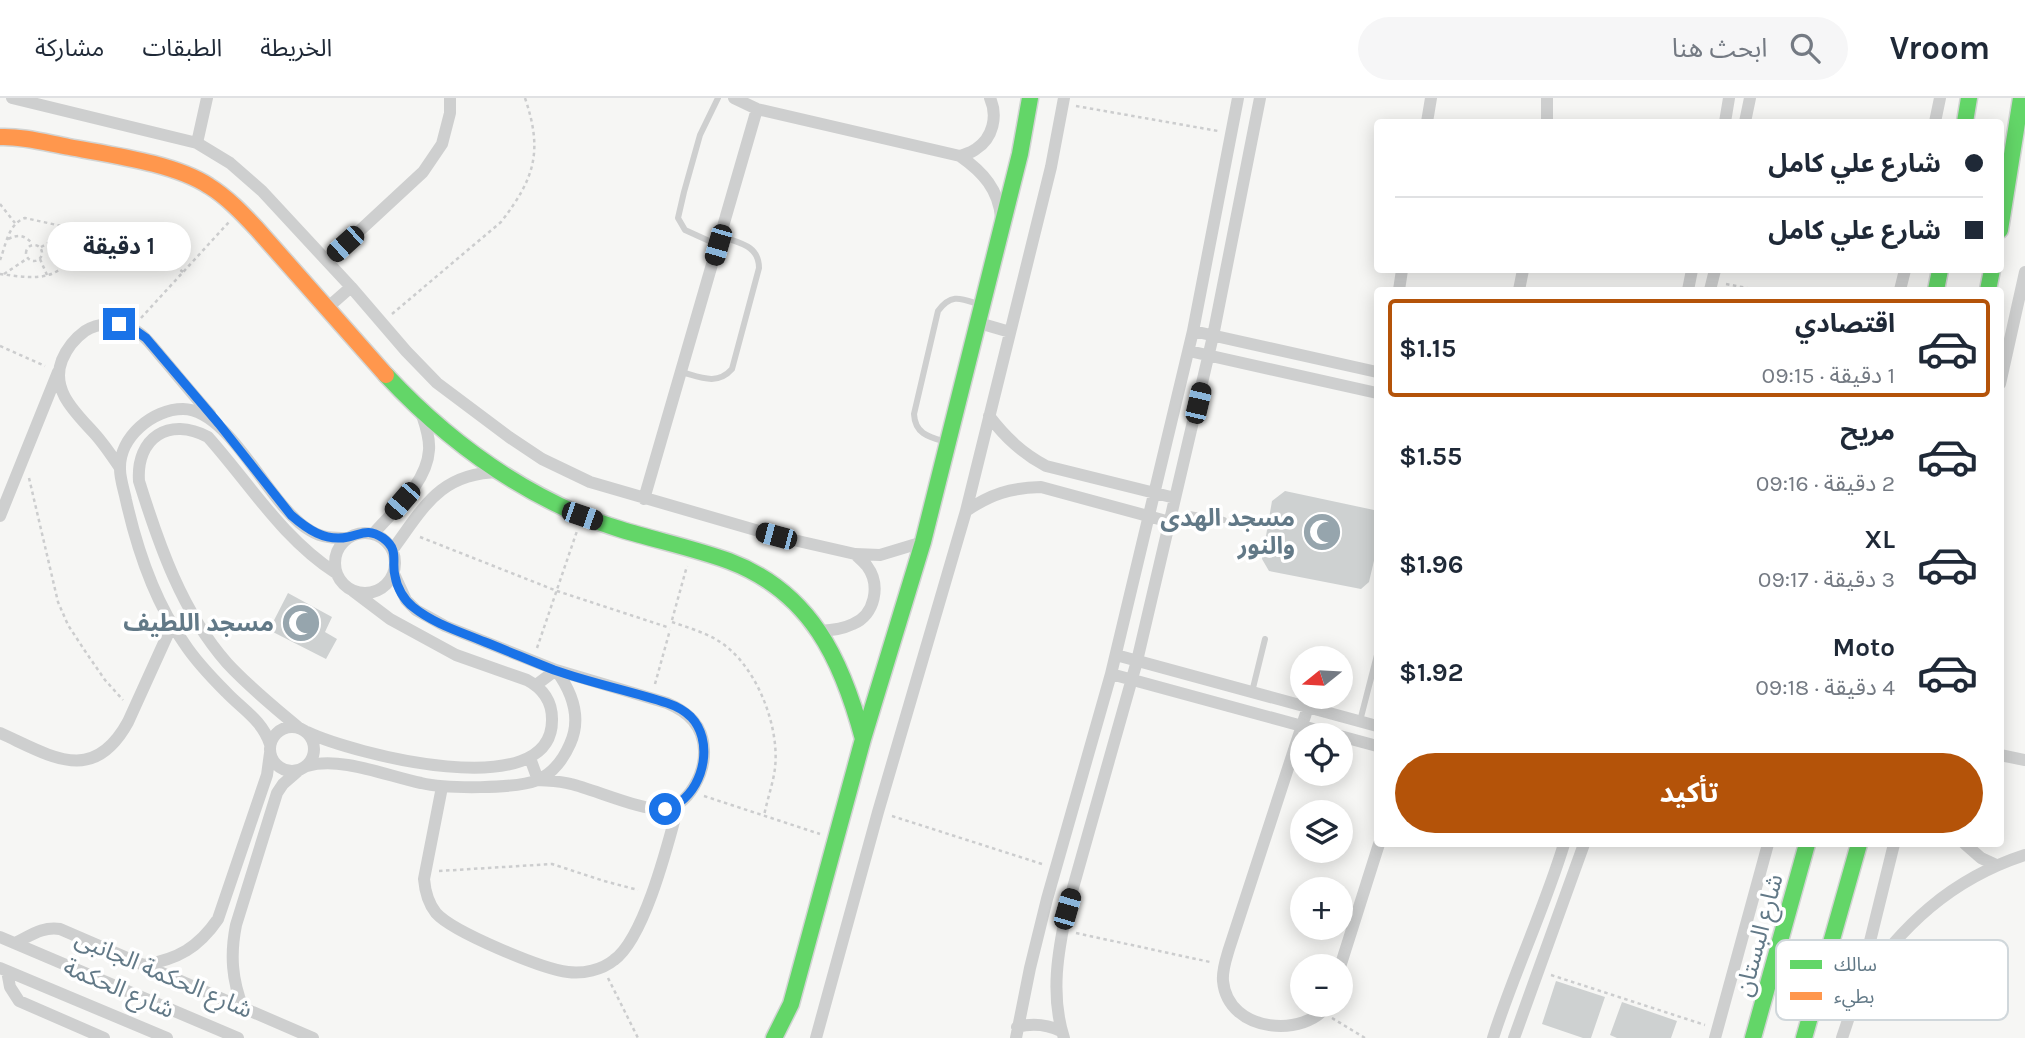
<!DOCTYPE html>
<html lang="ar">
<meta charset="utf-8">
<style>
:root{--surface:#fff;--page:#f6f6f7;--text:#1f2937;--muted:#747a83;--line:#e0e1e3;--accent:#b45309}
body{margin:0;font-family:Karla,"Noto Sans Arabic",sans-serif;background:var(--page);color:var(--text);direction:rtl;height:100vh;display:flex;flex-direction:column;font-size:26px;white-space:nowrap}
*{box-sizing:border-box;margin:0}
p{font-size:23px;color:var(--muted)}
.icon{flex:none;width:38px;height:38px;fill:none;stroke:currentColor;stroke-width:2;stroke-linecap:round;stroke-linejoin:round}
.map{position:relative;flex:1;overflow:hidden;direction:ltr}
.sheet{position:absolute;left:1374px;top:189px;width:630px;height:560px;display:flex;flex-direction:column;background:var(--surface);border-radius:7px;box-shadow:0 4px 18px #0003;direction:rtl}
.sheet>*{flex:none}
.banner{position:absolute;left:1374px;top:21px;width:630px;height:154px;border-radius:7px;box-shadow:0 4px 18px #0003;direction:rtl;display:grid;align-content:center;height:154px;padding:0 21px;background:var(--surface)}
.needle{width:46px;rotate:252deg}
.fabs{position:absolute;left:1290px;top:548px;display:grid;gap:14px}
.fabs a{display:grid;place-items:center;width:63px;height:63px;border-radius:50%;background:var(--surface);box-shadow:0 4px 18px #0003;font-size:35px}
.end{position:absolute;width:32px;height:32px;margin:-16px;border:9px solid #1a73e8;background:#fff;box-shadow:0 0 0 4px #fff}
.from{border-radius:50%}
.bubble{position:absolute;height:49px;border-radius:24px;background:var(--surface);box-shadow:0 4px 18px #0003;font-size:23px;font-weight:700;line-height:49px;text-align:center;direction:rtl}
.car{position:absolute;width:21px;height:42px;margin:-21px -10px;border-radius:9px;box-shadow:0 0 5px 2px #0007;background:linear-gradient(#222 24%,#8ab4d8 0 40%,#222 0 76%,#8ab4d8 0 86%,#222 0)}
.banner b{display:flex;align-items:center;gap:24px;height:66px;font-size:26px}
.banner b+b{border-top:2px solid var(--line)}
.banner i{width:18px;height:18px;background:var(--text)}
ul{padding:12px 0 0;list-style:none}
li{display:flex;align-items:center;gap:21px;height:98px;margin:0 14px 10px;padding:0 7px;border:4px solid transparent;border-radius:7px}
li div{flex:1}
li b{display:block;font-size:26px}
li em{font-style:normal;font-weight:700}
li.selected{border-color:var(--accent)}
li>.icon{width:63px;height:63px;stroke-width:1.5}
.action{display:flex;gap:14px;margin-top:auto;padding:14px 21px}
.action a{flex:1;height:80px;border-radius:42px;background:var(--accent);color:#fff;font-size:28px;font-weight:700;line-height:80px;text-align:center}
header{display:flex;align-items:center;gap:42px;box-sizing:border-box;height:98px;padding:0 35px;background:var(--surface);border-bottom:2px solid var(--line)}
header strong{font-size:33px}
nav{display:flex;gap:38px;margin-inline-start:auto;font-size:24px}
.search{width:490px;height:63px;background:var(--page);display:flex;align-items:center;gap:18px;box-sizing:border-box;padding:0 24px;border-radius:38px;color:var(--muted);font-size:26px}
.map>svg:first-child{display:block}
.building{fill:#ced1d1}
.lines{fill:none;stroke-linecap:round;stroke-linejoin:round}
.fast-casing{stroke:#d2d4d3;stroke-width:19}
.slow-casing{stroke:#d2d4d3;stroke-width:19}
.path{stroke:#cccdce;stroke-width:2.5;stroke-dasharray:3.5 3.5;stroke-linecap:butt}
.lane{stroke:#cecfcf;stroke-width:6}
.street{stroke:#cecfcf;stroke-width:12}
.fast{stroke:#63d668;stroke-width:16}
.slow{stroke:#ff974d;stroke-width:16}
.route{stroke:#1a73e8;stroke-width:9}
.labels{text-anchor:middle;stroke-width:7;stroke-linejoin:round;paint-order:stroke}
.poi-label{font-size:24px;font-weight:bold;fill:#627987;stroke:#fff;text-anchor:end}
.street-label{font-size:24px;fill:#627987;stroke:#fff}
.key{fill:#fff;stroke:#d0d7db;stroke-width:2}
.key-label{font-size:19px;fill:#627987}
</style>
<header>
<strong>Vroom</strong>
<div class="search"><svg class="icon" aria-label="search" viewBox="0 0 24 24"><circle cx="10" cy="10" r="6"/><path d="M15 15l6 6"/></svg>ابحث هنا</div>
<nav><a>الخريطة</a><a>الطبقات</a><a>مشاركة</a></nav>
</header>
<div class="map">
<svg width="2025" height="940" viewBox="0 0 2025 940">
<rect width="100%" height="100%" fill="#f6f6f4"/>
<path class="building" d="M1285,393L1374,412L1377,417V450L1369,484L1361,491L1269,473L1262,461L1272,403Z
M288,495L332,519L325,534L337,541L326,561L269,532Z
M1556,883L1605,899L1591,940H1583L1542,926Z
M1622,904L1677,923L1671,940H1617L1610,937Z"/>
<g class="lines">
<g class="fast-casing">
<path id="fast" d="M1965,24L1969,0
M2000,132L2021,0
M1936,192L1940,172
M1988,192L1992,172
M386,277C440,335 504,384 578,416C627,437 679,445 729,463C811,494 842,562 863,641
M774,940L791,906L863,641L923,444L1020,56L1030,0
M1753,940L1807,746
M1804,940L1859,746"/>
</g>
<g class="slow-casing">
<path id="slow" d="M0,39C23,38 47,45 69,49C111,57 174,65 209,88C227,99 243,116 257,131L386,277"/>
</g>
<path class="path" d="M1076,8L1218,33
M0,106L15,125
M8,141C19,136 24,137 33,146
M26 155a8 8 0 1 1 16 0a8 8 0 1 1-16 0Z
M41,149L59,139L69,129
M40,161L47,177
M0,162C6,147 8,126 25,120L139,145L156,154L183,174
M0,176C24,179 57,186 69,159C73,150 75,141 78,132
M4,176L28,160
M1726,186L1757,192
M392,216L501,124C535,80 543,53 525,0
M141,220L229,124
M0,248L45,268
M29,380L58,504L68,527L85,553L105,582L123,602
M420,439L557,493L670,530
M672,522L687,468
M672,524C686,529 704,534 717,542C755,564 780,627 775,670C773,686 767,702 764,718
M537,550L577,433
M655,586L670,532
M704,698L820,736
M892,718L1042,766
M439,773L552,766L604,783L638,792
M1076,835L1210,864
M1551,877L1705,927
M608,880L638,940
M1332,920L1365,940"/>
<path class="lane" d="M718,147L685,132L678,120L684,94L700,37L718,0
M681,274C700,279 717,288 732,271L759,170C759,147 739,145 720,138
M946,344C929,339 915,336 914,316L938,213C952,194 962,201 981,207
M1170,424L1189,416L1224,422
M1252,594L1265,541
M1360,623L1377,557"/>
<path class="street" d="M12,0L197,45L230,65L262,93L351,189L406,253L437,285L509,339L542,361L590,384L776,438L855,456L880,457L923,444
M734,0L757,11L960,58C983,74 999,92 1001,120
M1427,24L1431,0
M1547,24V0
M1725,24L1729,0
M1745,24L1750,0
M1935,24L1940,0
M197,45L207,0
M960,58C965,56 971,55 976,51C993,40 998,18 990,0
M327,163L423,74L442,46L450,15V0
M1399,192L1402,172
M1519,192L1523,172
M1688,192L1692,172
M1710,192L1715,172
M1900,192L1905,172
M326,211L351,189
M979,225L1010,234
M1193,233L1377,274
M1189,253L1377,295
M2000,286L2025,174
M989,318C1006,340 1022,355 1046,368L1175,400
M120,370C112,358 104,346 94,335C76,315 50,292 62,262C67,250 74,241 85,233C98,225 117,223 131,230C145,236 155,252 165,263C180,281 195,299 210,316
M644,401L757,11
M966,413C991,396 1010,390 1041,389L1170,424
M0,418L58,274
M335 465a30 30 0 1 1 60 0a30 30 0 1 1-60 0Z
M374,435C394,412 427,385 429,352C430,339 425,326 421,314
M393,451C424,409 440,375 499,374
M820,533C832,532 843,531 853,526C875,517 881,487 867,468C864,464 859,460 855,456
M1116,557L1377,628
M1111,576L1335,637
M1308,609L1229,851C1226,861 1222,872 1223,883C1228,936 1307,940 1328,906
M270 651a22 22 0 1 1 44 0a22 22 0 1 1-44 0Z
M299,630C274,609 249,589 227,565C182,514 159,447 139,383C136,340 169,318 208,339C250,386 282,440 336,475
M307,634C351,655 554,709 552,621C552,603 542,590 527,582L456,557L390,521L353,493
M0,635C51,658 93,688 128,624L172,527
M1340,638L1377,648
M270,646C262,622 242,611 226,594C211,579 195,562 184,545C155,504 137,451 126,402C124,392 120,381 120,371C119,339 153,311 183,311C232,312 268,409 311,433C322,440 335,440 347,440
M2000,657L2025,662
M530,660L538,682C549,683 560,683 571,686C593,691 645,714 665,711C689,707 705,675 704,652C703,627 688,614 667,605L556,572L536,587
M307,668C340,658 387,678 421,685C447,691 515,691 538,682C553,675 564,660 570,646C582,620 572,594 556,572L445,528L416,512L406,502L394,476
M442,689L424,781C425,793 428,805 436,815C453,834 542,871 568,874C583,876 602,872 614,862C645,840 669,742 679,705
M1965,746L1981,760L1996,767
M0,839L238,940
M15,845C30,838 43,828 60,831L313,940
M144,867C178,861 198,850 218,821L267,677L270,655
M1340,869L1379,746
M0,870L167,940
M7,873L10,889L19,903L104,940
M1858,892C1901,828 1951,781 2025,757
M243,910C232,882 230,857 236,827L277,695L283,686L298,673
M1017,929C1033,925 1046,926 1061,933
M816,940L878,714L966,413L1051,69L1064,0
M1016,940L1030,870L1047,801L1111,576L1193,233L1238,0
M1064,940C1050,897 1058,853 1067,811L1137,563L1213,238L1260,0
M1493,940C1514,874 1544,812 1564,746
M1514,940L1584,746
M1715,940L1768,746
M1842,940L1858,892L1894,746"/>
<use href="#fast" class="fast"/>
<use href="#slow" class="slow"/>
</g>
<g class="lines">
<path class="route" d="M119,226L132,230L146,240L219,326L291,417C307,431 325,444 348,439C362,436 368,430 383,440C400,452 391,464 395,478C397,490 404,502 413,509C434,526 461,534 485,544C508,553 531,563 554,572C591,585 630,593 667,605C676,608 684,612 691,619C713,642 705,686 680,704C676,707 670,709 665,711"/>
</g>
<defs>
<g id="mosque-disc" transform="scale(2.0125)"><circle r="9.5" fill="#96a5ad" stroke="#fff"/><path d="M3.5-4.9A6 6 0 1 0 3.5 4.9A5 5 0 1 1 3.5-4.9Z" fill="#fff"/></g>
</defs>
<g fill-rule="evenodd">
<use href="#mosque-disc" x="1322" y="434"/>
<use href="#mosque-disc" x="301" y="525"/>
</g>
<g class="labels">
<g class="poi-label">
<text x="1295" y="428">مسجد الهدى<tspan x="1295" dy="28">والنور</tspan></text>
<text x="274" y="533">مسجد اللطيف</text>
</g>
<g class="street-label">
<text transform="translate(1759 837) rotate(-75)" y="8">شارع البستان</text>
<text transform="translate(164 876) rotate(23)" y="8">شارع الحكمة الجانبى</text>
<text transform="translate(119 890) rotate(23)" y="8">شارع الحكمة</text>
</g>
</g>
<rect x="1776" y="842" width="232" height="80" rx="10" class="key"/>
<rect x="1790" y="862" width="32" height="9" fill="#63d668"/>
<rect x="1790" y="894" width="32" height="8" fill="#ff974d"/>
<g class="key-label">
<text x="1834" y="873">سالك</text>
<text x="1834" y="905">بطيء</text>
</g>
</svg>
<div class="fabs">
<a><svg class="needle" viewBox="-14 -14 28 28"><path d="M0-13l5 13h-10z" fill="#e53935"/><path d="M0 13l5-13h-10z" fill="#747a83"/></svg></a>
<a><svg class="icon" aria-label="locate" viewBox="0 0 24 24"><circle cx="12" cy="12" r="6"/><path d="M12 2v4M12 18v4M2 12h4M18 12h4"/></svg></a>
<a><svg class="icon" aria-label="layers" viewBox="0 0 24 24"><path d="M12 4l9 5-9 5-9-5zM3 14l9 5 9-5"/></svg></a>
<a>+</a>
<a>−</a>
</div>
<i class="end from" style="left:665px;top:711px"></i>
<i class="end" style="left:119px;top:226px"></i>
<div class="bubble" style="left:47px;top:124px;width:144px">1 دقيقة</div>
<i class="car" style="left:345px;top:146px;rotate:228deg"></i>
<i class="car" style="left:718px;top:147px;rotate:196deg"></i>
<i class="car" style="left:1198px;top:305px;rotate:13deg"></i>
<i class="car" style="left:402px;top:403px;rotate:221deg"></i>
<i class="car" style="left:582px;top:418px;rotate:109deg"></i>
<i class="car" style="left:776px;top:438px;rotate:285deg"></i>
<i class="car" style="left:1067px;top:811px;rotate:16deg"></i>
<div class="banner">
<b><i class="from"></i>شارع علي كامل</b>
<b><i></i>شارع علي كامل</b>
</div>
<section class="sheet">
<ul>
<li class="selected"><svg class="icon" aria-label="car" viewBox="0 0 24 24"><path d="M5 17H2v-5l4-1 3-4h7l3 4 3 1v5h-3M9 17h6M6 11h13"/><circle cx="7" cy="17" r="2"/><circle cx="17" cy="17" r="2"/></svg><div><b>اقتصادي</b><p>1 دقيقة · 09:15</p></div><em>$1.15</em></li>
<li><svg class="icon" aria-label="car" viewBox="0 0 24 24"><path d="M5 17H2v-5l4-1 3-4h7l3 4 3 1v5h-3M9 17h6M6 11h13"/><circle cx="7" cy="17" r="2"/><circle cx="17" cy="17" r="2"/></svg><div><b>مريح</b><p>2 دقيقة · 09:16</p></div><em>$1.55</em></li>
<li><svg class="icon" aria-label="car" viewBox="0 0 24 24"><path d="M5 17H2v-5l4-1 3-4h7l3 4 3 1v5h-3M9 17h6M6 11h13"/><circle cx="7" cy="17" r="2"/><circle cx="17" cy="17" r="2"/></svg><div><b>XL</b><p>3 دقيقة · 09:17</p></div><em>$1.96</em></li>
<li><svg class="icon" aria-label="car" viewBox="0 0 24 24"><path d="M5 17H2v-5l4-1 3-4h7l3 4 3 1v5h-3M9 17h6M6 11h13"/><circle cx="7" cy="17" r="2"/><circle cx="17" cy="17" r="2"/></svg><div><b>Moto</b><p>4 دقيقة · 09:18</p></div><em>$1.92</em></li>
</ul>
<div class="action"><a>تأكيد</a></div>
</section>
</div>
